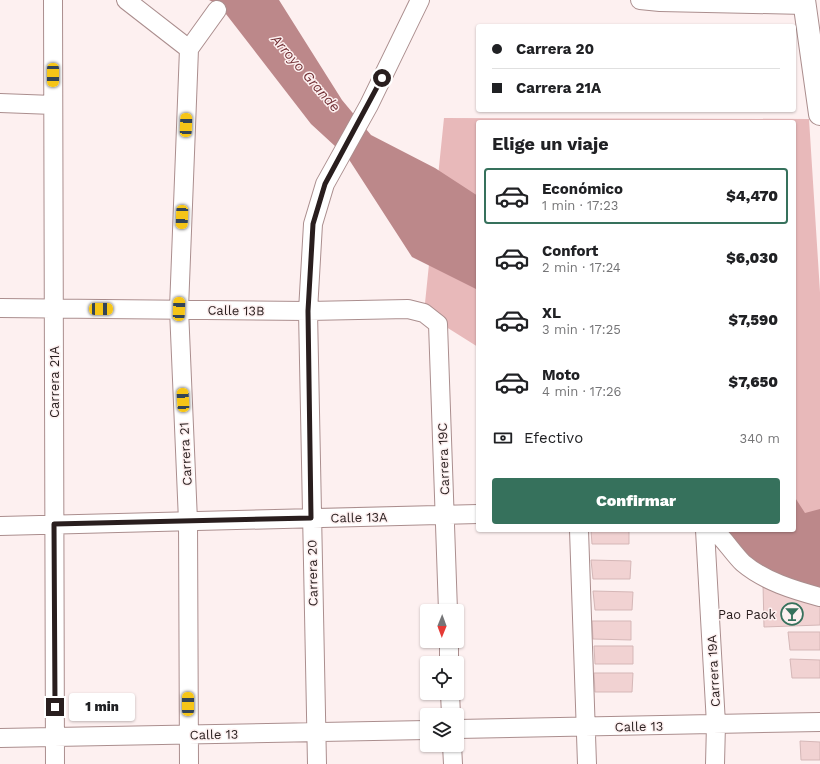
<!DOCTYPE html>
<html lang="es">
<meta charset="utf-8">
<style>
:root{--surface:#fff;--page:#f6f6f6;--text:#202124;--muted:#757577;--line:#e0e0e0;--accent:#36715c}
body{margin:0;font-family:"Work Sans",sans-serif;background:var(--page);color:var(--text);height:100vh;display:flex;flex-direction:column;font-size:15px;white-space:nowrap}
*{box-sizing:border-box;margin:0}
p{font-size:13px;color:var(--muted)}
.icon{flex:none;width:22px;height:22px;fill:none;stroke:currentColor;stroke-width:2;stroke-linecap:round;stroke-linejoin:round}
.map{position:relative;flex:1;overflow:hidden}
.side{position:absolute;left:476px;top:120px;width:320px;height:412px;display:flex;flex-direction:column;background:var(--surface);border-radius:4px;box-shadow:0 1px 3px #0004}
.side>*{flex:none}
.banner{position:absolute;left:476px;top:24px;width:320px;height:88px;border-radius:4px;box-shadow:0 1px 3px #0004;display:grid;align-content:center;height:88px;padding:0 16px;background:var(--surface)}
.needle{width:26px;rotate:181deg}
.buttons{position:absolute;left:420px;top:604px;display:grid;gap:8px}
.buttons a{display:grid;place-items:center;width:44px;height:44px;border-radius:4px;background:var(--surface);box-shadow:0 1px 3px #0004;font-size:20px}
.end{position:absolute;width:18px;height:18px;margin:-9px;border:5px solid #291e1e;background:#fff;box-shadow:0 0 0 2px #fff}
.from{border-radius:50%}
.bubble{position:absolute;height:28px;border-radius:4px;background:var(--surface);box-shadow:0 1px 3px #0004;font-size:13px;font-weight:800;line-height:28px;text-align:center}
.car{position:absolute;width:12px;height:24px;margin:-12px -6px;border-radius:5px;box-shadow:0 0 3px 1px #0007;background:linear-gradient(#f5c518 24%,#345 0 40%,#f5c518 0 76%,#345 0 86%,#f5c518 0)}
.banner b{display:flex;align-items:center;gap:14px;height:38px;font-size:15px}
.banner b+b{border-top:1px solid var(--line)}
.banner i{width:10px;height:10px;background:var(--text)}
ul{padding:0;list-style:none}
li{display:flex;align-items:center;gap:12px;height:56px;margin:0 8px 6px;padding:0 8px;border:2px solid transparent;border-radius:4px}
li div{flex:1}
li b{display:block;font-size:15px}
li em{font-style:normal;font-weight:800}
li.current{border-color:var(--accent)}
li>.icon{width:36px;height:36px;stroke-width:1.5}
h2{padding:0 16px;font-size:18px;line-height:48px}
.pay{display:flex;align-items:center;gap:10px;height:44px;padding:0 16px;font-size:15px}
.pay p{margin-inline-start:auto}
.cta{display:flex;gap:8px;margin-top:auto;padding:8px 16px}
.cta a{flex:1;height:46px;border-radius:4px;background:var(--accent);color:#fff;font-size:16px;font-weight:800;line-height:46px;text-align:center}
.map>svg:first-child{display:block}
.green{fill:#e8b9ba}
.water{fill:#bc888a}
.building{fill:#f1d2d2;stroke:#d5b7b7}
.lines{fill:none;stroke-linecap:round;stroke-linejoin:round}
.minor-casing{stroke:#ab8e8e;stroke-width:20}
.secondary-casing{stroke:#ab8e8e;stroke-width:24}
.minor{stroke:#fff;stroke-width:18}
.secondary{stroke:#fff;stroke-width:22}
.route{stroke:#291e1e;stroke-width:5}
.labels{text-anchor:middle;stroke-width:3;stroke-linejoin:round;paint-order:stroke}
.street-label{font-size:13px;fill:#291e1e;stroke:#fdf0f0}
.poi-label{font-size:13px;fill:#291e1e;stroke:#fdf0f0;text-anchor:end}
.water-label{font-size:14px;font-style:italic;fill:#733136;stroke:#fdf0f0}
</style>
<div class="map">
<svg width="820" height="764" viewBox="0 0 820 764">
<rect width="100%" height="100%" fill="#fdf0f0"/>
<path class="green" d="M444,118L809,119L820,292V588L794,530V122H478V347L424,313Z"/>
<path class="water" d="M209,0H279L342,100L371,135L435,168L478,196V290L412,257L348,158L311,124L219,5Z
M794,496L805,513L820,509V597L775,581L714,530H794Z"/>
<path class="building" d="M591,530H629V544H592Z
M591,560L631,561L630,579H593Z
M763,584L820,603V625L764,627Z
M593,591L633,592L632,610H595Z
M592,621H631V640L593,639Z
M788,632H820V650H790Z
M594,646H633V664H595Z
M790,659L820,660V678H792Z
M594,673H633L632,692H595Z
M800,741L820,742V760H801Z"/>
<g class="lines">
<g class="minor-casing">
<path id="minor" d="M53,0L55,764
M126,0L189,49
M640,0L660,2L805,5
M0,103L53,105
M0,308L308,311L408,309L424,313L438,324L448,611
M0,526L478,514
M579,530L587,764
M705,530L716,724L715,764
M714,530C725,540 733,553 743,563C764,581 794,590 820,597
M449,641V663
M450,693L451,715
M457,729L820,722
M0,738L427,730
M452,745L453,764
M189,764L188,521L179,309L189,49L217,10
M317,764L308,311L313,224L325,184L369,105L420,0"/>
</g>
<g class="secondary-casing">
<path id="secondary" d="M804,0L820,114"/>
</g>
<use href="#minor" class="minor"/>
<use href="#secondary" class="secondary"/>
</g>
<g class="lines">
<path class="route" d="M55,707L54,524L311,518L308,311L313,224L325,184L382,78"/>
</g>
<defs>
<g id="bar-ring" transform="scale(1.15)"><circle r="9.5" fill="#fdf0f0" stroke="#36715c" stroke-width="1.5"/><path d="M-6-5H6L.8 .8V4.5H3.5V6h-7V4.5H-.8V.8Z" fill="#36715c"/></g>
</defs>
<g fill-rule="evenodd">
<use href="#bar-ring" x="792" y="614"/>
</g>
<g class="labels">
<g class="street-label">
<text transform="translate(236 310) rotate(1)" y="5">Calle 13B</text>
<text transform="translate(54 382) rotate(-90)" y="5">Carrera 21A</text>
<text transform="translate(185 454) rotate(-93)" y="5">Carrera 21</text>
<text transform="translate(443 459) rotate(-92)" y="5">Carrera 19C</text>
<text transform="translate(359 517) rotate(-1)" y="5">Calle 13A</text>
<text transform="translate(312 573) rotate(-91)" y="5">Carrera 20</text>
<text transform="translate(713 671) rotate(-93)" y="5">Carrera 19A</text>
<text transform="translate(639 726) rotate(-1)" y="5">Calle 13</text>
<text transform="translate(214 734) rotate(-1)" y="5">Calle 13</text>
</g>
<g class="poi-label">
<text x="776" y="619">Pao Paok</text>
</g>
<g class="water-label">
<text transform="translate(306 73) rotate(49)" y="5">Arroyo Grande</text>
</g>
</g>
</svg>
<div class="buttons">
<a><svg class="needle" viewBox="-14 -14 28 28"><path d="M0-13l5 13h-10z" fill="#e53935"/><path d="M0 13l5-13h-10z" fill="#757577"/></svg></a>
<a><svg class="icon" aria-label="locate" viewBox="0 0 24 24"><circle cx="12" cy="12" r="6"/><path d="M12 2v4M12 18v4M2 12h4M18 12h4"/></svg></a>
<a><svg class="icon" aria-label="layers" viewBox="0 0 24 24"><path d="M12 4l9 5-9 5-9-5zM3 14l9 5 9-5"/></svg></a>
</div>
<i class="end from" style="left:382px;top:78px"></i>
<i class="end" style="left:55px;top:707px"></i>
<div class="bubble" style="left:69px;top:693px;width:66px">1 min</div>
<i class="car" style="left:53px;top:75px;rotate:180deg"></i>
<i class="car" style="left:186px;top:125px;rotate:2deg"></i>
<i class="car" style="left:182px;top:217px;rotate:182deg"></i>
<i class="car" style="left:101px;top:309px;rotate:90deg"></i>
<i class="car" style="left:179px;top:309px;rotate:2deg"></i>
<i class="car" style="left:183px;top:400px;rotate:357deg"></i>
<i class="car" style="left:188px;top:704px;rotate:0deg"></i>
<div class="banner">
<b><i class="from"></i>Carrera 20</b>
<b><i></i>Carrera 21A</b>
</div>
<section class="side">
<h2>Elige un viaje</h2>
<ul>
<li class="current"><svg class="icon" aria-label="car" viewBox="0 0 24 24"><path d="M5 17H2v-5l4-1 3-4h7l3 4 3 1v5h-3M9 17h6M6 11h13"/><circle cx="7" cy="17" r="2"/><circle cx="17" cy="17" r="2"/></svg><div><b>Económico</b><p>1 min · 17:23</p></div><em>$4,470</em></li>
<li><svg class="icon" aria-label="car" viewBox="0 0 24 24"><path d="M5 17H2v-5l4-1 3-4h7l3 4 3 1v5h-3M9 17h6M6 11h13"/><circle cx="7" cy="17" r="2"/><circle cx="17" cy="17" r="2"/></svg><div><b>Confort</b><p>2 min · 17:24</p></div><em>$6,030</em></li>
<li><svg class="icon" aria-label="car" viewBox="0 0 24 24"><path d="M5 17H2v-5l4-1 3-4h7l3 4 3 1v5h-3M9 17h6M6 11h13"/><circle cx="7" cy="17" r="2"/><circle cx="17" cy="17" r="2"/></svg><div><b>XL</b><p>3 min · 17:25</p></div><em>$7,590</em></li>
<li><svg class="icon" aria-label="car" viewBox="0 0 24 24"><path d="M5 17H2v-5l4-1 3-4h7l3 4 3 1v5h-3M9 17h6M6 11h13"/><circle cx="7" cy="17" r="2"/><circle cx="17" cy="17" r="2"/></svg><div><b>Moto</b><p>4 min · 17:26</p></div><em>$7,650</em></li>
</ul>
<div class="pay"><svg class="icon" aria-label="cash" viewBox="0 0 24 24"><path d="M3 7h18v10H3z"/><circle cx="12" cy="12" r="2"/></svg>Efectivo<p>340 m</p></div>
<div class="cta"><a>Confirmar</a></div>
</section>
</div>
